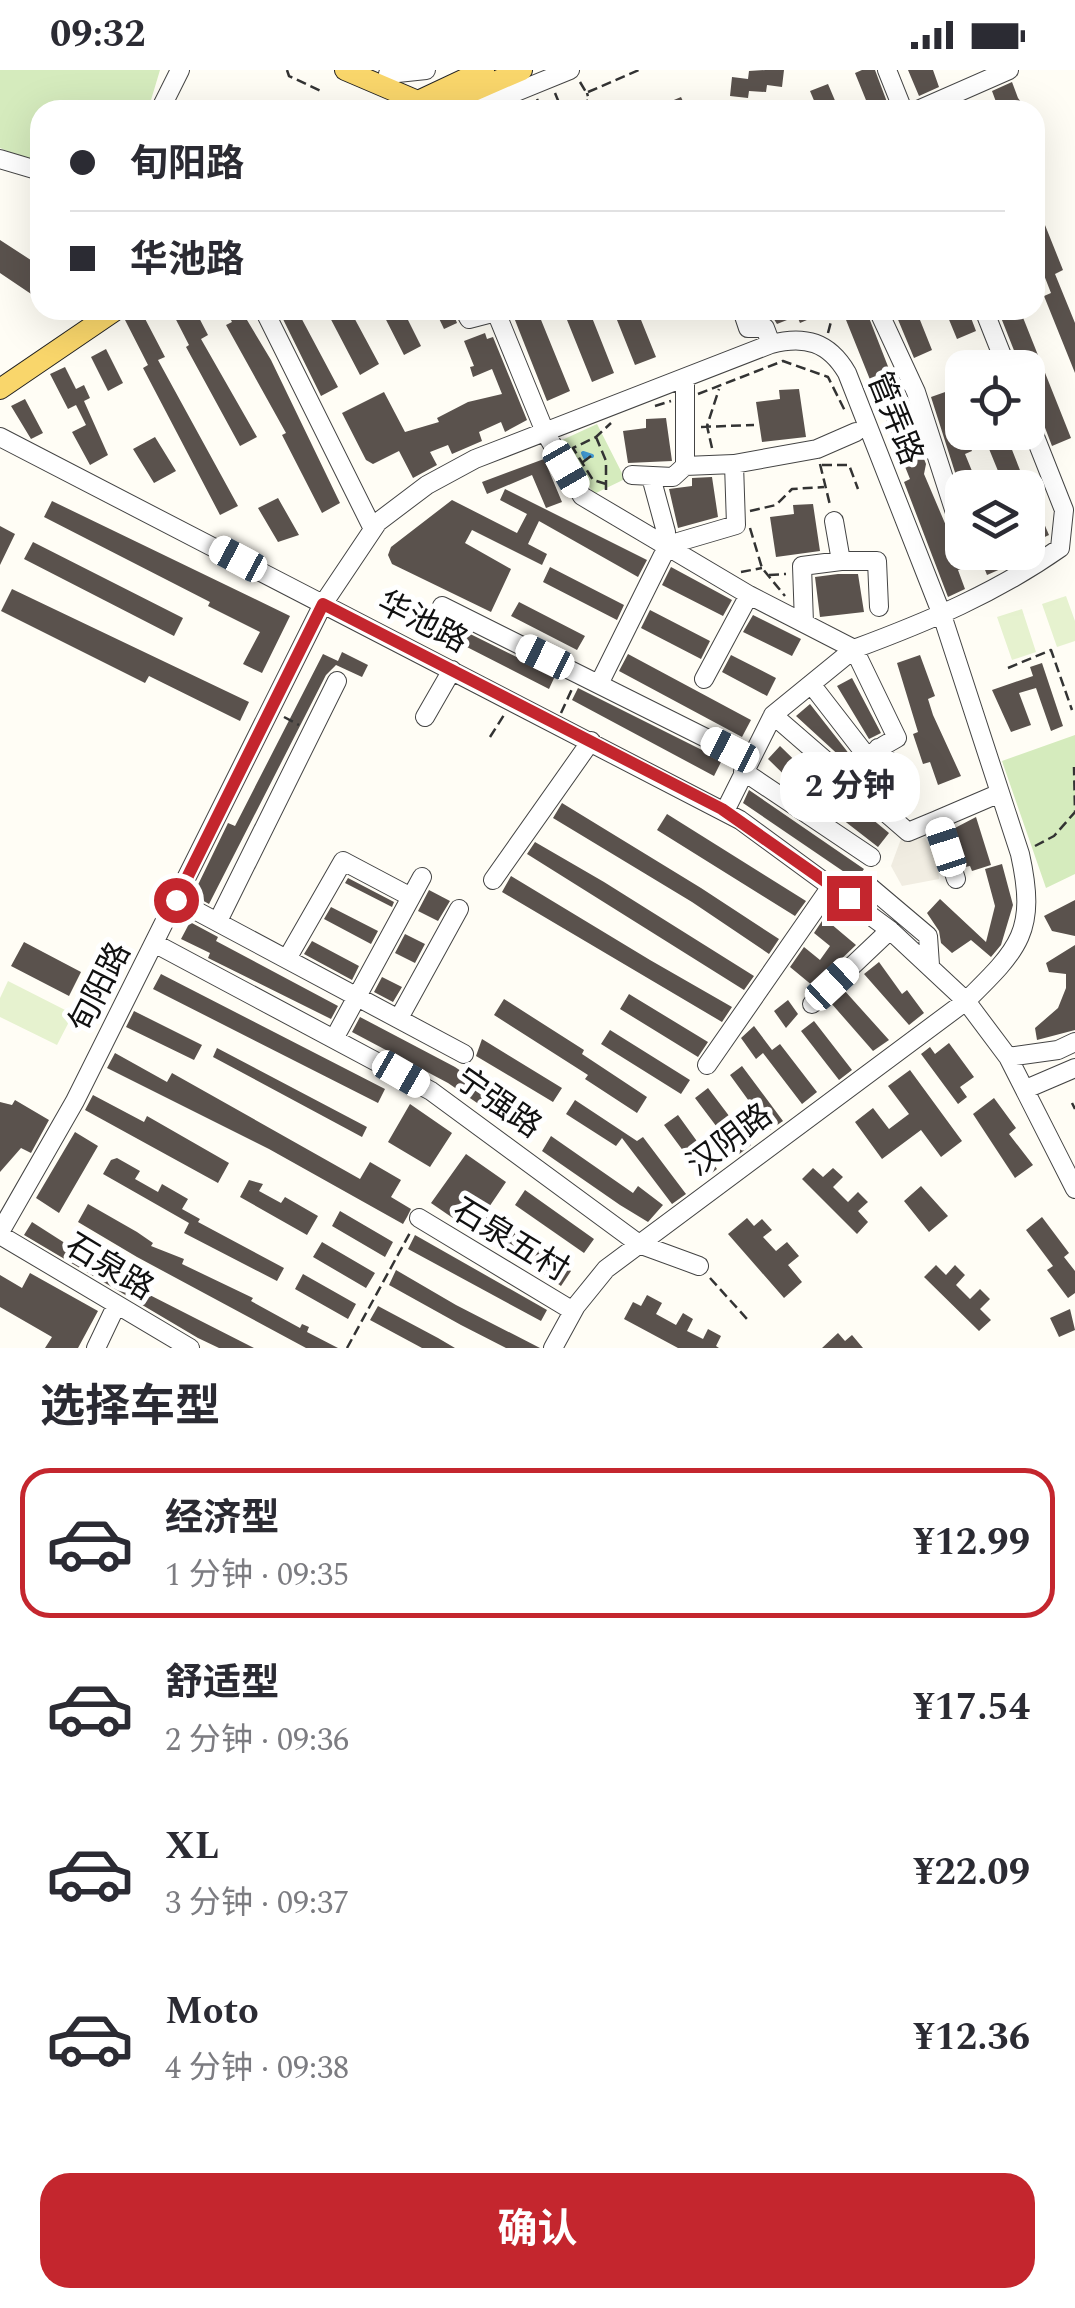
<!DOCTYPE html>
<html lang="zh">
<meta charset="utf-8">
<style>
:root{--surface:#fff;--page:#f2f2f3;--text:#2b2b33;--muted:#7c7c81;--line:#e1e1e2;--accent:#c4262e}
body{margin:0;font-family:Spectral,"Noto Sans SC",serif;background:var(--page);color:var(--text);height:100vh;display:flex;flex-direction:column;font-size:38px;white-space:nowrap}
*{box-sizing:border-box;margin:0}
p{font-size:32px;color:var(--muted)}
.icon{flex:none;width:55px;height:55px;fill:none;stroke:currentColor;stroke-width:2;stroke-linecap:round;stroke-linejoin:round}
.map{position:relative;height:1278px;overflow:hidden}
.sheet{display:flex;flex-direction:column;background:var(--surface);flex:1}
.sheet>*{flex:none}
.guide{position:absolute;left:30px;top:30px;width:1015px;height:220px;border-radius:30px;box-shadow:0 10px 40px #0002;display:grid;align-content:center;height:220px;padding:0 40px;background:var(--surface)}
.controls{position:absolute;left:945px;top:280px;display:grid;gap:20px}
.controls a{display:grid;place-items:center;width:100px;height:100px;border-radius:20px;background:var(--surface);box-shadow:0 10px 40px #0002;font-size:50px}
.end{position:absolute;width:45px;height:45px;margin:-22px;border:12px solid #c4262e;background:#fff;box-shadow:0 0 0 5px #fff}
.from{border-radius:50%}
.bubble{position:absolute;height:70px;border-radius:30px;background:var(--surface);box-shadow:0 10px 40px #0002;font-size:32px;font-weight:700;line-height:70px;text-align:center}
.car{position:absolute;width:30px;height:60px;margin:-30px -15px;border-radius:12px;box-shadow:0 0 8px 2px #0007;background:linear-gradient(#fff 24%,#345 0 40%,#fff 0 76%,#345 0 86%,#fff 0)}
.guide b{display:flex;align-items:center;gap:35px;height:95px;font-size:38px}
.guide b+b{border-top:2px solid var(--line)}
.guide i{width:25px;height:25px;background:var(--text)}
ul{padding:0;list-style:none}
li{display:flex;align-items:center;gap:30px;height:150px;margin:0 20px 15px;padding:0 20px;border:5px solid transparent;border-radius:30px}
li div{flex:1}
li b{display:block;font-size:38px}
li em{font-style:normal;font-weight:700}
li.on{border-color:var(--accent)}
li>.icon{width:90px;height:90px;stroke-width:1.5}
h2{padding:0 40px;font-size:45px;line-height:120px}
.cta{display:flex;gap:20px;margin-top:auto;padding:20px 40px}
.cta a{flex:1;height:115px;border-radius:30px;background:var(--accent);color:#fff;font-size:40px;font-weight:700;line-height:115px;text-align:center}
.status{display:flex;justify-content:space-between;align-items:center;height:70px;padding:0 50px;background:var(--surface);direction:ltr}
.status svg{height:28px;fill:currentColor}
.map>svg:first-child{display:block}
.green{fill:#d5ebbd}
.pitch{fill:#e6f2cf}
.plaza{fill:#f1ede2}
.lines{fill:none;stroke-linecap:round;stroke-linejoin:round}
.stream{stroke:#3f96cf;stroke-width:4}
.building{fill:#5a524d}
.minor-casing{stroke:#444;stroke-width:20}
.major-casing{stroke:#222;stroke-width:22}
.path{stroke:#333;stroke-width:2.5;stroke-dasharray:10 5;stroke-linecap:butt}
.minor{stroke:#fff;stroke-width:18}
.major{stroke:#f9d66b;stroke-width:20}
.route{stroke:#c4262e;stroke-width:12}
.labels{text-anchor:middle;stroke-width:10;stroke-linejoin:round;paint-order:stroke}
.street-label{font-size:32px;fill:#111;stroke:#fff}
</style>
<div class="status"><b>09:32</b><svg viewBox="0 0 49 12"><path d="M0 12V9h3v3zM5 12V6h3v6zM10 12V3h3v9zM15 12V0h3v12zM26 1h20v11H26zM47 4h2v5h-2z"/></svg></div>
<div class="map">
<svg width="1075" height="1278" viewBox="0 0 1075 1278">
<rect width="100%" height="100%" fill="#fffdf5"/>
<path class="green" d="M0,0H160L148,40H40V95L0,78Z
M597,354L625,409L594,424L560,371Z
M1075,665V804L1046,818L1002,691Z"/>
<path class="pitch" d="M1066,526L1075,551V571L1057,577L1042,534Z
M1022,539L1036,582L1012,590L997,547Z
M8,911L73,944L57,975L0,947V928Z"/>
<path class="plaza" d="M925,768L937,788L939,809L902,816L891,796L901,769Z"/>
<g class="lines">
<path class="stream" d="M586,389L583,383L592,386"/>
</g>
<path class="building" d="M766,0H784L782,17L767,15L766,22L749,21L748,28L730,26L732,7L748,9L749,1Z
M862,0H875L890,40H870L855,3Z
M908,0H933L939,17L919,26Z
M1012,12L1018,28L1027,40H999L992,21Z
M828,14L839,40H818L810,21Z
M681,27L687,40H650Z
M1035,130L1063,200L1055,204L1075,253V303L1044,226L1051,223L1035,182Z
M0,170L40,196V230L0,203Z
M171,240H195L208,265L201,269L257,367L240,376L186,277L189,275Z
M226,240H241L271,290L340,433L322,443L282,365L286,363L226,255L232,252Z
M297,240L338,317L321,326L279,241Z
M326,240H350L379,294L360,305Z
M381,240H403L421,276L404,285Z
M435,240H452L457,253L444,259Z
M511,240H537L570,321L547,331Z
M563,240H589L614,303L592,312Z
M613,240H637L656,287L635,295Z
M778,240H830L800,253L797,246L777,254L770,243Z
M842,240H866L926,394L924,404L964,498L958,500L965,519L948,527L904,412L910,409Z
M894,240H916L932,280L914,288Z
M945,240H968L976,261L957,269Z
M998,240H1020L1071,368L1052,376L1028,313V298H1021Z
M141,241L165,287L158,290L238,436L220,445L143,298L148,295L125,250Z
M485,263L487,269L493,267L527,350L505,362L501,352L479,362L482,371L452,384L448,375L430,382L437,395L413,408L399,381L373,394L366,390L342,343L384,322L405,362L439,352L437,348L468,332L502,324L492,299L473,307L470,297L474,296L464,271Z
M106,279L123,313L108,321L91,287Z
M65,297L76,319L84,315L90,328L84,331L108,385L90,395L72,362L86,355L76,335L68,339L50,304Z
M799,319L806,367L762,372L756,332L780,329L779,320Z
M948,321L972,381L965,384L979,418H960L931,327Z
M25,329L43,363L31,369L11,336Z
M666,348L672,391L628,393L623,361L646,358V349Z
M989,362H1005L1027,418H1005L987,374L993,372Z
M155,367L176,401L154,413L133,379Z
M544,389L562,432L546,438L532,405L487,424L482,412Z
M712,407L718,447L678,458L669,419L692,416V408Z
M505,419L647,490L638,507L539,451L528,474L547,484L542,495L472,460L465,473L511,499L491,542L392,494L388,485L391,477L452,430L517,463L527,444L500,430Z
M278,428L299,465L278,472L258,438Z
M52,431L290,546L262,603L243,594L260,562L208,536L210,532L44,447Z
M1028,431L1037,453L1043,451L1049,465L1030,474Z
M813,434L820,481L776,487L770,447L794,444L793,435Z
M0,456L15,464L0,495Z
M33,472L183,548L174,566L24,489Z
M978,482H1002L1012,494L987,505Z
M550,497L624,535L617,550L543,512Z
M671,497L732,530L723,546L662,515Z
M838,504H858L864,542L820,547L815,507Z
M12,519L249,632L240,651L149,606L145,613L1,541Z
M416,532L436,547L555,606L549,619L408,547Z
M519,532L585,566L577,580L511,546Z
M650,540L710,571L701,589L641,558Z
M753,545L801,569L792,586L743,562Z
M342,582L368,595L362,607L336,595L326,605L209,834L193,825L228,753L235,756L323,584L338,591Z
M628,584L751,650L742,667L619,601Z
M731,585L776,608L767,626L722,602Z
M920,585L935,626L928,629L933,645L961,706L938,715L930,692L923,694L913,664L918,662L897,593Z
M1042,593L1063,656L1051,661L1036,618L1019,623L1031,655L1011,662L992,620L1033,606L1030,597Z
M852,608L881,663L869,669L837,616Z
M578,618L722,690L714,706L572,630Z
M810,634L850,685L844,690L796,646Z
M780,676L819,714L807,727L768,689Z
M876,696L899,724L912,729L900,739L867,703Z
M749,720L864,799L856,810L743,733Z
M843,725L889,763L878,777L829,739Z
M562,733L701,818L779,869L769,884L692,832L553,748Z
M667,744L806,831L795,846L657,760Z
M976,747L991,795L972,801L970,796L965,797L953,759Z
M535,772L604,812L754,906L744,920L527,784Z
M1002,794L1013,835L1001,875L991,887L971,870L952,883L941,873L939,861L927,843L940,829L986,872L995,836L985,799Z
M511,806L650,890L732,937L722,952L502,822Z
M348,808L394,832L392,837L345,813Z
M429,820L450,831L438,851L418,841Z
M1075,830V866L1052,861L1044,846Z
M331,837L378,861L371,874L324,849Z
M824,848L856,875L813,916L790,897L804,877L820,890L830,876L814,863Z
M190,852L218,867L216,871L338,936L331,949L208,888L210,883L181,869Z
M405,864L425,874L415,893L395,883Z
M312,871L359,896L352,910L304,884Z
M24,872L81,902L69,926L11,896Z
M1075,875V960L1037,970L1035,958L1058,938L1066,918V904L1049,902L1046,893Z
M879,892L902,924L907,920L924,943L909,955L864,904Z
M161,904L385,1019L378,1033L153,919Z
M382,907L402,917L393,932L374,922Z
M844,920L889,970L873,981L831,933Z
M629,924L708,972L698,987L620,939Z
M504,929L584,980L582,984L647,1027L637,1043L585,1009L588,1005L494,945Z
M788,930L798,944L786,958L774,941Z
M134,941L202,975L194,990L126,957Z
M360,947L455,997L540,1054L531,1070L448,1013L352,962Z
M814,951L852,1000L839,1010L801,961Z
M754,956L772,980L780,974L817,1022L802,1034L763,983L756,989L741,968Z
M610,960L690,1010L681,1024L601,974Z
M482,969L562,1018L553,1032L476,986Z
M949,973L974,1007L960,1017L967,1027L958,1034L921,984L930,977L935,984Z
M217,978L367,1057L362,1067L213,987Z
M115,983L167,1012L172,1003L360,1109L370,1092L401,1110L391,1127L411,1139L407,1147L403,1154L269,1079L107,998Z
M742,996L783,1051L770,1060L730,1005Z
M910,1000L962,1071L941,1087L921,1060L882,1089L855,1052L873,1038L889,1059L909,1044L888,1016Z
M708,1018L751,1075L738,1085L695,1028Z
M93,1025L144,1052L147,1046L229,1093L218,1113L85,1040Z
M994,1028L1016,1058L1009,1064L1033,1095L1015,1108L973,1044Z
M15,1030L49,1050L31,1083L21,1078L0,1102V1032L12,1035Z
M575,1030L637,1071L643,1067L686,1124L672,1134L622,1068L616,1076L566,1044Z
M410,1034L452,1063L430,1097L388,1072Z
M678,1045L717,1099L704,1109L664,1055Z
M75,1062L98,1076L59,1143L36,1128Z
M551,1066L633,1123L638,1116L663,1135L648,1152L620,1135L542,1081Z
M466,1084L506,1112L487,1140L571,1201L561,1216L483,1161L479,1166L431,1133Z
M117,1088L140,1101L135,1109L158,1122L162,1114L188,1129L182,1139L200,1149L198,1152L284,1198L277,1211L184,1163L189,1153L103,1104L111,1090Z
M813,1098L823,1107L833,1098L843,1107L833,1117L848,1132L858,1122L868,1132L858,1141L868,1152L857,1164L802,1109Z
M249,1110L263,1114L259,1121L281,1133L285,1127L318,1146L307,1165L240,1127Z
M921,1116L948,1146L929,1162L904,1131Z
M525,1120L594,1169L584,1183L515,1135Z
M88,1134L137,1162L153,1173L151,1176L184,1189L182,1194L253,1228L251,1231L300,1258L302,1254L309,1257L307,1262L338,1278H306L137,1187L78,1152Z
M340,1141L393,1172L385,1187L332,1156Z
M1042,1147L1069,1183L1064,1187L1075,1201V1223L1068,1228L1047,1200L1053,1196L1026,1160Z
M747,1148L754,1156L762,1149L772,1160L763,1167L776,1181L787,1172L799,1186L788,1195L802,1212L784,1228L728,1164Z
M32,1152L132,1216L254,1278H219L198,1268L24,1165Z
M415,1165L547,1240L541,1251L408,1179Z
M322,1172L375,1203L366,1218L313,1187Z
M936,1195L946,1205L955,1195L965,1205L956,1215L970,1229L980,1219L990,1229L980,1239L991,1250L979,1261L924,1207Z
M396,1200L456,1235L540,1278H506L461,1255L389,1215Z
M30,1203L98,1241L78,1278H45L52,1267L0,1237V1205L22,1218Z
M303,1204L356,1234L348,1249L295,1219Z
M647,1225L662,1233L656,1244L676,1255L683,1243L693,1249L687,1261L703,1269L708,1259L721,1266L716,1276L719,1278H678L624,1249L633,1232L641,1236Z
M378,1236L438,1268L455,1278H422L370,1250Z
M1070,1239L1075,1260L1059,1267L1050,1248Z
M838,1263L845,1271L852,1265L863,1278H822Z"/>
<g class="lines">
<g class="minor-casing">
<path id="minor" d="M887,0L903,40
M388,4L426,0
M160,40L180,0
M472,40L570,0
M918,40L1009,0
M0,89L40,101
M264,240L373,459
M464,240L469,249L496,242L545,362L582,426L749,525L854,579C927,552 996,523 1060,478L1064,440L1028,349
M742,240L748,258H765L771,274
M878,240L916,322L960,458
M984,240L1007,298
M685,308V396L734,394
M0,367L740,750L890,860L966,931L1008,987L1075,1119
M632,405L673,407L685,396
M651,407L666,462L663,472
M841,491H877L879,537
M442,536L730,680
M804,553L802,496L841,491L834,451
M704,609L749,525
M599,614L668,475L736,455L734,394L817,379L856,362
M811,614L866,685
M773,645L908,762L937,750L956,809
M425,647L452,600
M878,678L908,716
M743,701L871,787
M725,741L773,645L854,579L897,668C859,688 836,713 808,744
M937,750L1000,723
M493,810L591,671
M849,827L870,817L928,866L930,895
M176,830L464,984
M218,851L337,611
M154,873L431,1021L639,1174L699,1196
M288,887L343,791L411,827
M812,934L890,860
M399,948L459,839
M335,967L422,807
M1008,987L1058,980L1075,972
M707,995L832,815
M1026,1019L1075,998
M419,1148L573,1241
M0,1162L75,1031L323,534L378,452L427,415L475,389L771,274C805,265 829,272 847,303L942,545L1020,784C1037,861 1020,878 966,931L606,1199L576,1236L553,1278
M0,1165L190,1278
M96,1278L116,1236"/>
</g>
<g class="major-casing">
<path id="major" d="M345,0L434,38
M399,40L484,0
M430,40L522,0
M0,319L116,240"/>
</g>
<path class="path" d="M287,0L289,6L321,21
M580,12L586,22
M588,22L639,0
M555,23L562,40
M530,40L540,36L537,29
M565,40L589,30L587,23
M828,263L834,240
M698,324L783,291L828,307L845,341
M655,336L671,331
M701,357L754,355
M596,367L606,391V422
M712,378L707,356L719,319
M583,392L591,386
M820,394L830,435
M822,395H849L858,419
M606,414L593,410L573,378L596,367L611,353
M750,441L776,435L792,419L824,417
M750,458L762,498L785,526
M741,502L762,498
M769,505L786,504
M1008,598L1051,580L1072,640
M561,643L572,619
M284,647L299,655
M490,667L504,645
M1035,776L1054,766L1075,742L1074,697
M1072,1033L1075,1039
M710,1208L747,1249
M347,1278L411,1161"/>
<use href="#minor" class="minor"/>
<use href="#major" class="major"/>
</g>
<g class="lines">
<path class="route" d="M176,830L323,534L722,739L849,828"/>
</g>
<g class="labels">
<g class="street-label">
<text transform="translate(896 348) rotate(68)" y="11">管弄路</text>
<text transform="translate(423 551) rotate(27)" y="11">华池路</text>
<text transform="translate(99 917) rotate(-63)" y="11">旬阳路</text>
<text transform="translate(499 1032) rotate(35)" y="11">宁强路</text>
<text transform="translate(729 1069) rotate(-37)" y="11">汉阴路</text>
<text transform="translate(511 1169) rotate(31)" y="11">石泉五村</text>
<text transform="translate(110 1196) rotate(31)" y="11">石泉路</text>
</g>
</g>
</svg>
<div class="controls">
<a><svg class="icon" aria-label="locate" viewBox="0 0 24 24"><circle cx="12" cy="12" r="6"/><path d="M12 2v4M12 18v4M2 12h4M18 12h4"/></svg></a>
<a><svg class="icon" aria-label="layers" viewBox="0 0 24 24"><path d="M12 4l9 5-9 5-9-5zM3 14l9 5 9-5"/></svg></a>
</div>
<i class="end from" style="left:176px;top:830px"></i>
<i class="end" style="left:849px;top:828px"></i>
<div class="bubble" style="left:780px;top:682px;width:140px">2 分钟</div>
<i class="car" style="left:566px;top:399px;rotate:150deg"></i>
<i class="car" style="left:238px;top:489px;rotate:298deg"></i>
<i class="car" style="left:545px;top:587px;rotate:296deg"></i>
<i class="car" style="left:730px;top:680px;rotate:297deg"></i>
<i class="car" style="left:946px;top:777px;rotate:342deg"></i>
<i class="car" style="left:832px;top:914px;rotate:47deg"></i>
<i class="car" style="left:401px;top:1004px;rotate:120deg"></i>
<div class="guide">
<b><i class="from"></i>旬阳路</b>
<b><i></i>华池路</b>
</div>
</div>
<section class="sheet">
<h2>选择车型</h2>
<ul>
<li class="on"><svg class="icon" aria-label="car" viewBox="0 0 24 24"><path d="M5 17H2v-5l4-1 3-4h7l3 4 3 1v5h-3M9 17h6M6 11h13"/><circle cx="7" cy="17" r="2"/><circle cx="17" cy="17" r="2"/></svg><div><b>经济型</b><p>1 分钟 · 09:35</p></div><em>¥12.99</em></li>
<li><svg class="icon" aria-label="car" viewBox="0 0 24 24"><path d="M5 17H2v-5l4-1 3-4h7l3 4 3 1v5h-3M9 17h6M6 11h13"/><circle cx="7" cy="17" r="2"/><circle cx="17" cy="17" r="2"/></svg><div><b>舒适型</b><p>2 分钟 · 09:36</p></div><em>¥17.54</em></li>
<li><svg class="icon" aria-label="car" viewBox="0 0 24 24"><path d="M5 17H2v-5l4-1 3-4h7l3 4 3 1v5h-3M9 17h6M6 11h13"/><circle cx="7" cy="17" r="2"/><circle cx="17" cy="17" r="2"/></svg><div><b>XL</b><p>3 分钟 · 09:37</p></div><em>¥22.09</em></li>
<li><svg class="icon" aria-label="car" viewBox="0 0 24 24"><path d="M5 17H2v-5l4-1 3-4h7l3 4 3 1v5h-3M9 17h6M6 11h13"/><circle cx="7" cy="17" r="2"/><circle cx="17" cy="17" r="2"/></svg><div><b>Moto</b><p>4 分钟 · 09:38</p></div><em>¥12.36</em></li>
</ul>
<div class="cta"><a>确认</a></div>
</section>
